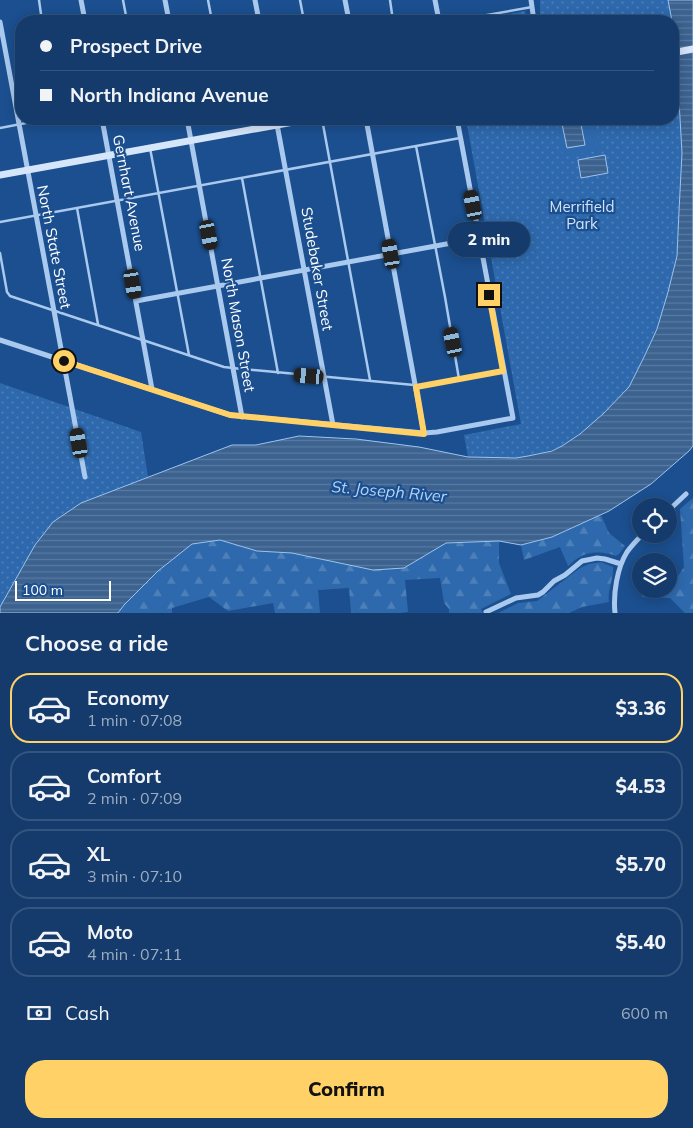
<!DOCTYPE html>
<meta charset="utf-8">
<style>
:root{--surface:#143b6b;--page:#214673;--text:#f1f3f6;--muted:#9dadc1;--line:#33557e;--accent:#ffd166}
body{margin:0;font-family:Mulish,sans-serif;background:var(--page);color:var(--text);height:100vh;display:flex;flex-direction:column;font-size:19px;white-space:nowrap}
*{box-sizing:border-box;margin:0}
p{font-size:16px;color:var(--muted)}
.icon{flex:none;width:28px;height:28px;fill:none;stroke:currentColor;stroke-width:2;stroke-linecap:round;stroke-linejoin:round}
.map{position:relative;height:613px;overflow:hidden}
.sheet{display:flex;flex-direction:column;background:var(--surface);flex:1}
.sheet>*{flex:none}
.guide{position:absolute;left:15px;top:15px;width:664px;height:110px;border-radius:20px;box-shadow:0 2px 12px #0003,0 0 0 1px var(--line);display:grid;align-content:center;height:110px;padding:0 25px;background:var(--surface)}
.controls{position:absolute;left:632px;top:498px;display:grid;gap:10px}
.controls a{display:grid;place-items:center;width:45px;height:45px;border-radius:50%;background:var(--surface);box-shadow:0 2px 12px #0003,0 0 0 1px var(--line);font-size:25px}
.scale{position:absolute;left:15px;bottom:12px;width:96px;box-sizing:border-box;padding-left:5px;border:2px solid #fff;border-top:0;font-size:14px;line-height:18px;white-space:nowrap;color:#fff;-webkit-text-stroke:4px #1b4f8f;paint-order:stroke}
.end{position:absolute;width:22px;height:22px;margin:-11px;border:6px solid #ffd166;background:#111;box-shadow:0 0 0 2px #111}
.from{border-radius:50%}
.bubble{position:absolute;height:35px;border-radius:18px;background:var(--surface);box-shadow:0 2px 12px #0003,0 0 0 1px var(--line);font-size:16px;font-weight:800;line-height:35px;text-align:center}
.car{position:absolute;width:15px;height:30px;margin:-15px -8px;border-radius:6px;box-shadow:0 0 4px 1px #0007;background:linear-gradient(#222 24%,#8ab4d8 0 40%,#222 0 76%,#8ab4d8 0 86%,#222 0)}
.guide b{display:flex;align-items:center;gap:18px;height:48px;font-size:19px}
.guide b+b{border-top:1px solid var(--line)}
.guide i{width:12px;height:12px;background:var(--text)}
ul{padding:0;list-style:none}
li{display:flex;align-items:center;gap:15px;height:70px;margin:0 10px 8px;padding:0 15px;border:2px solid var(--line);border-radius:20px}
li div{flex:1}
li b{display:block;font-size:19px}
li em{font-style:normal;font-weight:800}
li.active{border-color:var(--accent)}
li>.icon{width:45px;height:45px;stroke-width:1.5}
h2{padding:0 25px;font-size:22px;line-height:60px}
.pay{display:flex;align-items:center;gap:12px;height:55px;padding:0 25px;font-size:19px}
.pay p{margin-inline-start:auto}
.button{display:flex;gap:10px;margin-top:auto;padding:10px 25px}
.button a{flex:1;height:58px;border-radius:20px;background:var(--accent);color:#111;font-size:20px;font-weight:800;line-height:58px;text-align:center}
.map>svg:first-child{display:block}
.green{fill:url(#green-dots)}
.forest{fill:url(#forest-firs)}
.pitch{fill:#2e69ad}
.water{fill:url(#water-rules);stroke:#9cc4f0}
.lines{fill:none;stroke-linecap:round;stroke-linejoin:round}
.lane{stroke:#a9c9ee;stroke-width:2.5}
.street{stroke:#a9c9ee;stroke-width:5}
.secondary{stroke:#d6e6fa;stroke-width:7}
.route{stroke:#ffd166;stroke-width:6}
.labels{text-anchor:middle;stroke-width:4.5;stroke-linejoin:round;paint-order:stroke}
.street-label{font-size:15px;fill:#fff;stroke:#1b4f8f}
.park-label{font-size:15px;fill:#cfe3fa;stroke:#1b4f8f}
.water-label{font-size:16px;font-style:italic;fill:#b5d3f5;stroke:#1b4f8f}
</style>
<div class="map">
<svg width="693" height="613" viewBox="0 0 693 613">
<defs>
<pattern id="green-dots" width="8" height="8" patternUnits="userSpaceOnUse" patternTransform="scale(1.25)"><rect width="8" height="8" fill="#2e69ad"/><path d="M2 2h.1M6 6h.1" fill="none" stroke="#4d80b9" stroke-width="1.8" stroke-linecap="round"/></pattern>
<pattern id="forest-firs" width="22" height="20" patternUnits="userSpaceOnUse" patternTransform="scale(1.25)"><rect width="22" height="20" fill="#2e69ad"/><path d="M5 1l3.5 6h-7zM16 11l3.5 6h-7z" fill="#4d80b9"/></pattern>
<pattern id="water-rules" width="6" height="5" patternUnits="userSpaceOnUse" patternTransform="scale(1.25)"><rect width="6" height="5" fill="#3c6290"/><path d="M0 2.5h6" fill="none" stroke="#597aa1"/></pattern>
</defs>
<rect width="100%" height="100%" fill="#1b4f8f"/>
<path class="green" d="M540,0H668L672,21H541L540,14Z
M525,11L527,21H472Z
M676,60L680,107L682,153L679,211L677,256L668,292L657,329L645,355L629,387L603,414L580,434L562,446L552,450L528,456L516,458L468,457L464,435L521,424L466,119H672L673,61Z
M0,383L141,432L148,477L81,503L53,522L35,545L0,607Z"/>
<path class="forest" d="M693,498V613H685L670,598L642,597V589H669V578L678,576L684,567L680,509Z
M601,515L609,533L625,546L619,554L616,556C604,551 588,551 578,558C574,560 571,564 568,566L560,547L524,560L521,545L552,537Z
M220,540L257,551L292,553L404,568L446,543L499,541V563L511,594L481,609L483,613H449V609L444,603L440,578L405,580L408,612L400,613H351L349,588L318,590L320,613H275L273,603L228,611L209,597L172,608V613H118L124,605L158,571L192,544Z
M601,562L613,567C614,579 607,590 609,602L582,607L569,613H498L518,603L537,601L580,568L589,564Z"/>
<path class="pitch" d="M556,119H603L595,121L600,150L563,157Z"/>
<path class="water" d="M668,0H693V446L689,451L651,484L609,511L552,537L521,545L499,541L446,543L404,568L373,570L292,553L257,551L220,540L192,544L158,571L124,605L118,613H0V607L35,545L53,522L81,503L232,445H256L299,436L356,439L419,447L468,457L516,458L528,456L552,451L562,446L580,434L603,414L629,387L645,355L657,329L668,292L677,256L679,211L682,153L677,65L672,21Z
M561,119H580L585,145L567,148Z
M605,155L608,173L581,178L578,160Z"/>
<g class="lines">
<path class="lane" d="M39,0L42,21
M123,0L127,21
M208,0L212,21
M300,0L304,21
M390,0L393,21
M453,21L532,7
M322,119L370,380
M0,128L47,119
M416,146L445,297L459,379
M150,148L189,355
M242,178L278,373
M77,208L98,324
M0,222L460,138
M0,253L7,292L10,296L224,367L242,369L414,385
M416,387L503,371"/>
<path class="street" d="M81,0L85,21
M165,0L169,21
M255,0L259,21
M345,0L349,21
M435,0L439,21
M531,0L534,21
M0,22L85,477
M102,119L152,389
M187,119L242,417
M276,119L333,425
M366,119L424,433
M136,301L479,238
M0,340L230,415L424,433L437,432L513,418L457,119
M669,510L686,494
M486,612L516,598L538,595L543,592L554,581L565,575L582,561L597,558L605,559L621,564
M615,613C613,594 617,568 627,552C632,545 638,539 643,534"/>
<path class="secondary" d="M672,53L693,49
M0,175L310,119"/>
</g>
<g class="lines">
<path class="route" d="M64,361L230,415L424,434L416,387L503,371L489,295"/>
</g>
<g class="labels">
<g class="street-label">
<text transform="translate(129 193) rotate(79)" y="5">Gernhart Avenue</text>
<text transform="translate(54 247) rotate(79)" y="5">North State Street</text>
<text transform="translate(317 269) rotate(80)" y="5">Studebaker Street</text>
<text transform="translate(238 325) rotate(80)" y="5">North Mason Street</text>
</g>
<g class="park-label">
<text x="582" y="212">Merrifield<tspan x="582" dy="17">Park</tspan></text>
</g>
<g class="water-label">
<text transform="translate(389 491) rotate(5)" y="6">St. Joseph River</text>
</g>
</g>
</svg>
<div class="controls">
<a><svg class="icon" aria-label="locate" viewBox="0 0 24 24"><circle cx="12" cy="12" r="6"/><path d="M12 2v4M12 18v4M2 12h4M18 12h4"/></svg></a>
<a><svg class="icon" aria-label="layers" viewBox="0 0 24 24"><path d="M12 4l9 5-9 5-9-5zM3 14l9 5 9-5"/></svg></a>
</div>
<div class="scale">100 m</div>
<i class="end from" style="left:64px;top:361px"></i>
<i class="end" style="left:489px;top:295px"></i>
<div class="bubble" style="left:448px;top:222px;width:82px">2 min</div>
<i class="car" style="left:473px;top:205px;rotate:349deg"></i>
<i class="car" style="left:209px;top:235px;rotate:169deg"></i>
<i class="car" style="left:391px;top:254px;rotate:350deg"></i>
<i class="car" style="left:133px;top:284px;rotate:170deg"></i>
<i class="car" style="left:453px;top:342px;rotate:348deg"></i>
<i class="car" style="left:309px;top:376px;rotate:275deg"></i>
<i class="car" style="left:79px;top:443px;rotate:350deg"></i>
<div class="guide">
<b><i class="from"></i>Prospect Drive</b>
<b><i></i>North Indiana Avenue</b>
</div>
</div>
<section class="sheet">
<h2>Choose a ride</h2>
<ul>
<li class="active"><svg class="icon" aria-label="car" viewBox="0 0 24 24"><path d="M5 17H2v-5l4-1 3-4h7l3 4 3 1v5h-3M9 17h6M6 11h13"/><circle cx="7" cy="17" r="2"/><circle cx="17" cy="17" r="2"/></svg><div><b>Economy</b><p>1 min · 07:08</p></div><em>$3.36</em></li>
<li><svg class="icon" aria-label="car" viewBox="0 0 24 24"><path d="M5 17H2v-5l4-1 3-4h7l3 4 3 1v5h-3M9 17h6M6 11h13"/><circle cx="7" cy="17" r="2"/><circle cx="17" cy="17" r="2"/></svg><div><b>Comfort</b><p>2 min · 07:09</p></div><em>$4.53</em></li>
<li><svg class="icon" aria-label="car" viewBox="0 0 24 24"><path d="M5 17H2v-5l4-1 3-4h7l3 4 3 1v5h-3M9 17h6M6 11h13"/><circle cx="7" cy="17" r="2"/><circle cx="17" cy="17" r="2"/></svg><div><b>XL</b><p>3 min · 07:10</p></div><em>$5.70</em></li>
<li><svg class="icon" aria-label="car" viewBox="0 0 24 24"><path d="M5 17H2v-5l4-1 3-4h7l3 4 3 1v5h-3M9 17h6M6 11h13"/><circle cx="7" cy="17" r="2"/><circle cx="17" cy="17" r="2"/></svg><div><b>Moto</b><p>4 min · 07:11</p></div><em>$5.40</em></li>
</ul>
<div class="pay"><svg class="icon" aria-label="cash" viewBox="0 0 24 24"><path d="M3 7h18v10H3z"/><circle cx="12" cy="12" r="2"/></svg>Cash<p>600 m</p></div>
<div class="button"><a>Confirm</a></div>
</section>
